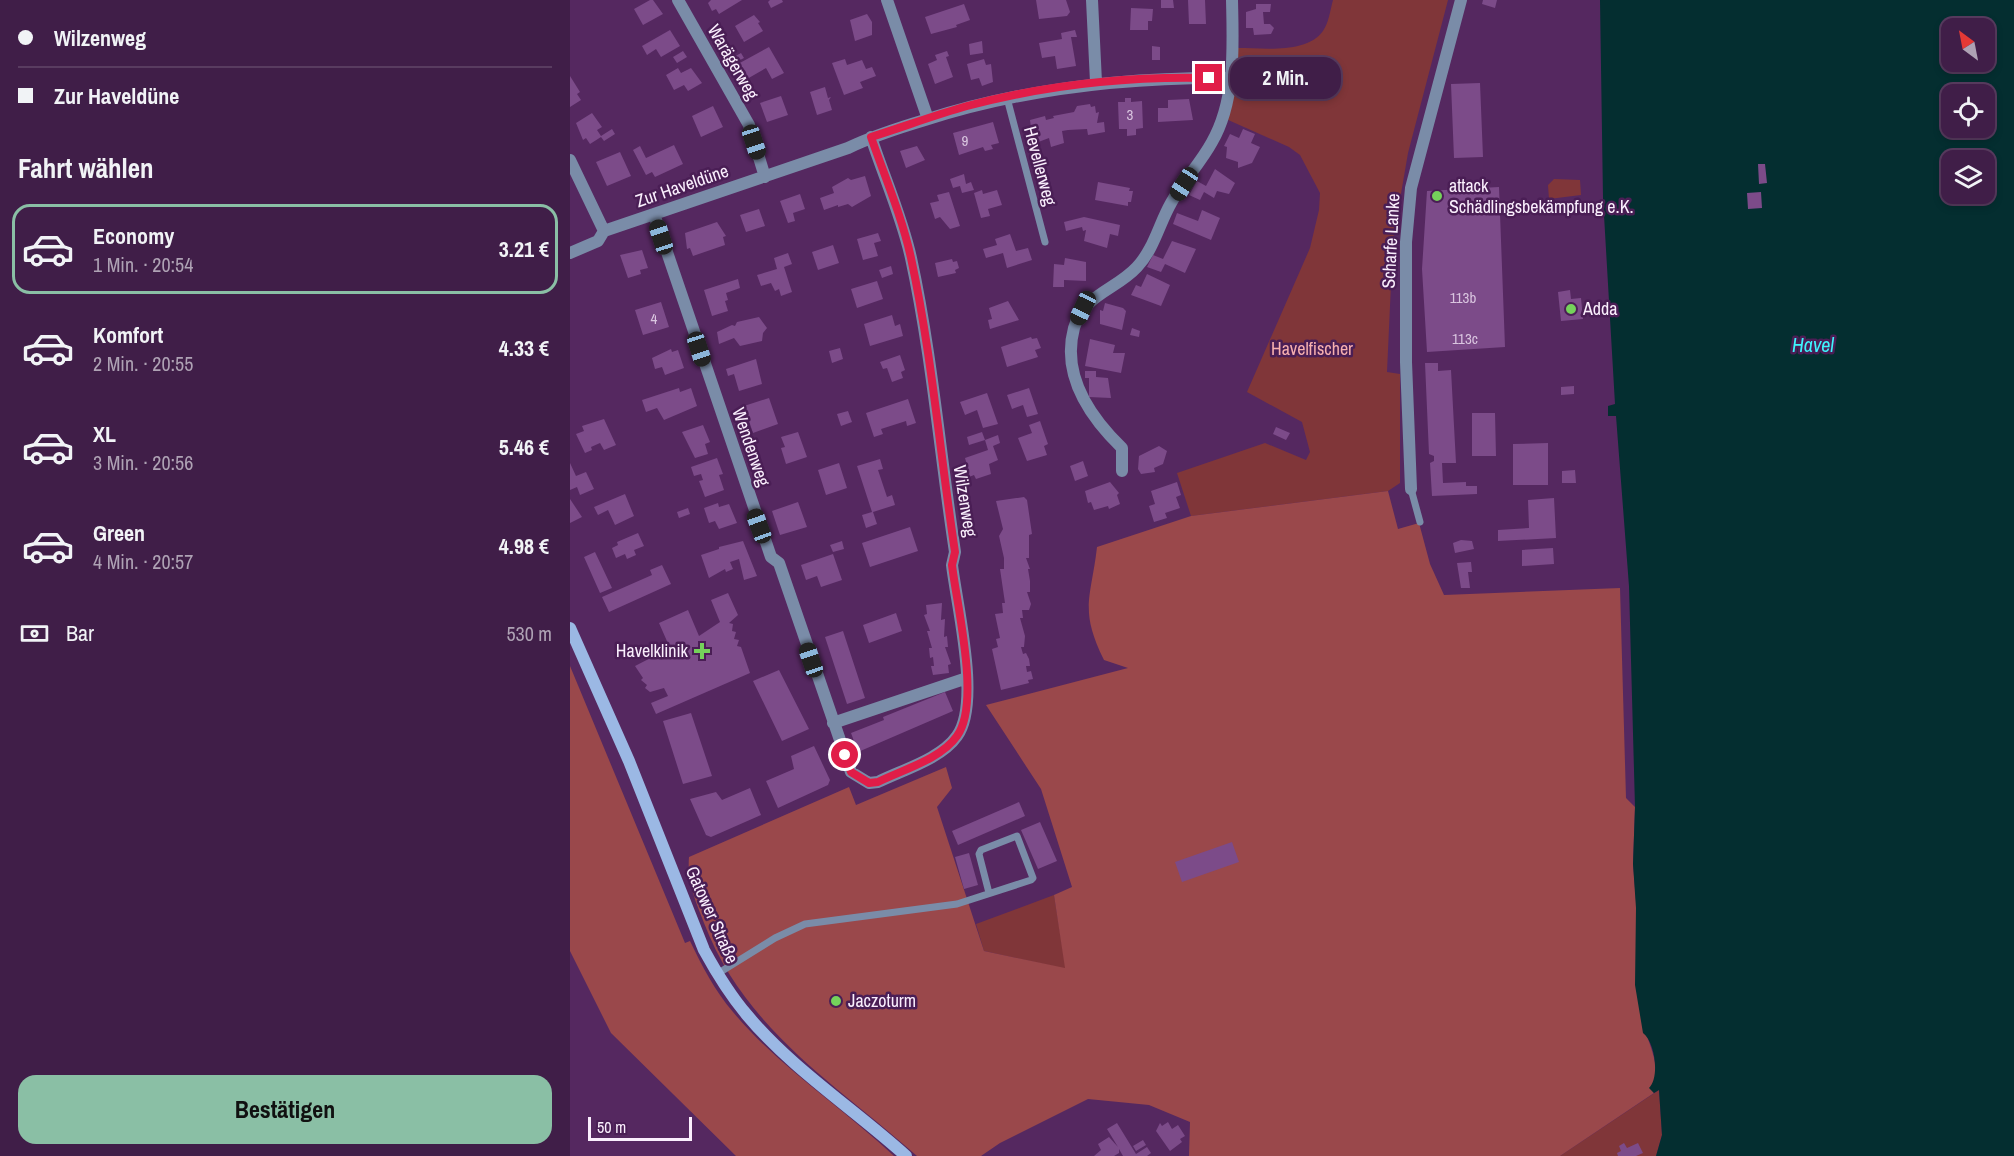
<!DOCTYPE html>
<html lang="de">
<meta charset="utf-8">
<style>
:root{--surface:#401e48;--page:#4b2b52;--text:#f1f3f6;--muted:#aea2b4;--line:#593c60;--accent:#8abfa5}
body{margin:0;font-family:"Archivo Narrow",sans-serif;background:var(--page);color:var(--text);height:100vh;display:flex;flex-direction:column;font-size:22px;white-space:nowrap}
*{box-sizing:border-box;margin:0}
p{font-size:20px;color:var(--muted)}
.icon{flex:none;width:33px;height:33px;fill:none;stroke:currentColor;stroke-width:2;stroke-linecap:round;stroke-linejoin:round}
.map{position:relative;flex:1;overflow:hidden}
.side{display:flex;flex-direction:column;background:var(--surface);width:570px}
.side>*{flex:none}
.guide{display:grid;align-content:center;height:132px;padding:0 18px;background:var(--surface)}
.needle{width:39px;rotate:328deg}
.controls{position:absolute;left:1371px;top:18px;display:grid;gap:12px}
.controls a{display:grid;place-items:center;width:54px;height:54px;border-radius:12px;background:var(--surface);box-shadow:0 3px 9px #0003,0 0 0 2px var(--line);font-size:30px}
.scale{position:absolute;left:18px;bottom:15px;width:104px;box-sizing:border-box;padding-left:6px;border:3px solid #faeffd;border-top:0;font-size:16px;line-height:21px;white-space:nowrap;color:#faeffd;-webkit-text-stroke:4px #4a1e55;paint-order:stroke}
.end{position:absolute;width:27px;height:27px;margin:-14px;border:8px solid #e11d48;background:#fff;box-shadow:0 0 0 3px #fff}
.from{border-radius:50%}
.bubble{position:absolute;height:42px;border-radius:18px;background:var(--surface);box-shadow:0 3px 9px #0003,0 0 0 2px var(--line);font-size:20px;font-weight:800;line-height:42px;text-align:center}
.car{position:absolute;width:18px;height:36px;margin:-18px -9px;border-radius:8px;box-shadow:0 0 4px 2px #0007;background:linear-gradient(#222 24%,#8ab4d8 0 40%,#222 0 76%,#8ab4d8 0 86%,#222 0)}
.guide b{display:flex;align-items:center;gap:21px;height:57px;font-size:22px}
.guide b+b{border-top:2px solid var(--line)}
.guide i{width:15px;height:15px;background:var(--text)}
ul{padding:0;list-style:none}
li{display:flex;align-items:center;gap:18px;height:90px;margin:0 12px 9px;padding:0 6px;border:3px solid transparent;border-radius:18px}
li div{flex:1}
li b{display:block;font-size:22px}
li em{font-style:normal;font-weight:800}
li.current{border-color:var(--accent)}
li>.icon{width:54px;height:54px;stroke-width:1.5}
h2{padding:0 18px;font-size:27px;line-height:72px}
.pay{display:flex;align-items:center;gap:15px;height:66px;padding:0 18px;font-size:22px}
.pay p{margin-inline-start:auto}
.button{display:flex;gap:12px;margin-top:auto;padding:12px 18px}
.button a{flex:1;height:69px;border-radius:18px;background:var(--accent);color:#111;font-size:24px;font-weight:800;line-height:69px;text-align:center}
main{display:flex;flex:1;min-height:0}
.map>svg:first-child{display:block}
.green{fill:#803639}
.forest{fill:#9a484b}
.water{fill:#042e30;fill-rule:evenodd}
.building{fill:#7c4b89}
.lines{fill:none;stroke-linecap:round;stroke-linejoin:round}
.lane{stroke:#7a8ca8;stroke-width:7}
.street{stroke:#7a8ca8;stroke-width:12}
.secondary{stroke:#9bb8e4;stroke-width:12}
.route{stroke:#e11d48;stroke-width:8}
.poi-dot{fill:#75d25b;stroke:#4a1e55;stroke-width:2}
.labels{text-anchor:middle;stroke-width:5;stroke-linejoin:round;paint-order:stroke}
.number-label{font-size:15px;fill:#dac6e0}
.street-label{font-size:18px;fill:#faeffd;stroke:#4a1e55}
.poi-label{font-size:18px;fill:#faeffd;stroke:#4a1e55;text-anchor:start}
.park-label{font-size:18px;fill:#f7b0af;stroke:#4a1e55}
.water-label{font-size:20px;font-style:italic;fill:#3df5fd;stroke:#4a1e55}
</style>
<main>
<section class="side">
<div class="guide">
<b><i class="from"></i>Wilzenweg</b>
<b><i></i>Zur Haveldüne</b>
</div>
<h2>Fahrt wählen</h2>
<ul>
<li class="current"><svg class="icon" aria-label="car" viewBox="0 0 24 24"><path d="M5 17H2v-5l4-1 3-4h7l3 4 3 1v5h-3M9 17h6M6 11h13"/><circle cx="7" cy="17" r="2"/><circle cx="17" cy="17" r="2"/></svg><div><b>Economy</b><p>1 Min. · 20:54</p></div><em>3.21 €</em></li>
<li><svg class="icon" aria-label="car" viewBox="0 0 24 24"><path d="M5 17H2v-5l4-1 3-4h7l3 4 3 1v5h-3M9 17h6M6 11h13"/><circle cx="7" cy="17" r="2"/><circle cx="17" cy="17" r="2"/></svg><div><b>Komfort</b><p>2 Min. · 20:55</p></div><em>4.33 €</em></li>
<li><svg class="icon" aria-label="car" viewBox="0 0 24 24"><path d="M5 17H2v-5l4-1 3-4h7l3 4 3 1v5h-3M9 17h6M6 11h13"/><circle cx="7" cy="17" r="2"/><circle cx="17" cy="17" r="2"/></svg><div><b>XL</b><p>3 Min. · 20:56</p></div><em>5.46 €</em></li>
<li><svg class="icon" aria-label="car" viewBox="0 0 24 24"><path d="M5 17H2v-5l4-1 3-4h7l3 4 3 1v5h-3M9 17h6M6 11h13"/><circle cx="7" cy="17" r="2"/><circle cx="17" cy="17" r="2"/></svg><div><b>Green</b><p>4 Min. · 20:57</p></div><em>4.98 €</em></li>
</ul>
<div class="pay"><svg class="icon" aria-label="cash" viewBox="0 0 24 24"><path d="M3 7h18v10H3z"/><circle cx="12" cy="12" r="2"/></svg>Bar<p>530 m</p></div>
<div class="button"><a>Bestätigen</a></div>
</section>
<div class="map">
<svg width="1444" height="1156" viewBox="0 0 1444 1156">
<rect width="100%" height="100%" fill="#552860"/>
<path class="green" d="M763,0H878L838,153L823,240L817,372L830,374V483L818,491L621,516L607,473L695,443L736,460L740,452L732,422L677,392L740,248L749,210L750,193L730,155L719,147L656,119L668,48C692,48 737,54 753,31C759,22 760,11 763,0Z
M984,179L1010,180L1011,195L979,199L978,185Z
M484,895L496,969L414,951L406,924Z
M1089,1090L1092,1135L1086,1156H990Z"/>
<path class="forest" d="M818,491L828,529L849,523L860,564L874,595L1050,588L1056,798L1065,807L1063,864L1077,1036C1082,1050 1092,1075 1080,1088L1084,1093L990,1156H619L620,1122L579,1105L518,1099L430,1143L411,1156H347C266,1084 175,1030 134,923C125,899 117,883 119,857L279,787L286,805L376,767L382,788L367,807L414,951L495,968L484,895L502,887L471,789L416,705L558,668L534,660C509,609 521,599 527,547L621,516Z
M0,666L115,943L120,941C132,966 145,991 163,1012C209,1067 272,1107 324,1156H166L41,1033L0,951Z"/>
<path class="water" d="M1030,0H1444V1156H1086L1092,1135L1089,1090L1084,1093L1079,1088C1090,1077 1085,1042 1073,1033L1065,985L1066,908L1063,864L1065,807L1059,586L1046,416H1038V406L1045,404L1033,198ZM1382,28H1414V62H1382ZM1382,94H1414V128H1382ZM1382,160H1414V194H1382Z"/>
<path class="building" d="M80,0H83L93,14L73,25L64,9Z
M141,0H172L149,14L146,9L142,11L138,3Z
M200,0H212L213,2L201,8L198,2Z
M466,0H496L500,12L497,16L469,19Z
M591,0H603L604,8H591Z
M618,0H635L636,24H619Z
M913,0H927L925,8L912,4Z
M394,4L400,20L386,25L387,27L361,34L355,17Z
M686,4H701L700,12H693L694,24H700L704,28L701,34L684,35L683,28H676V12L686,9Z
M561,8L583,9L582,21H578V30H560Z
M297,14L302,22V35L285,41L280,20Z
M184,15L190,22L188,23L193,31L174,42L165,26Z
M100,30L110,46L91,57L86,49L77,55L72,46Z
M505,30L507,37H501L506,66L487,69L485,56L472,58L469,43L492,39L491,33Z
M412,41L413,53L400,55L399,44Z
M582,46L590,47V60H582Z
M199,47L214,73L202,79L196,68L177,79L168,64Z
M113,51L117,57L107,63L103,57Z
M377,51L379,56L376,57L383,77L365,84L358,64L367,60L365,55Z
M171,53L174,58L164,63L162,58Z
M275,59L277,65L292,60L296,69L302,67L306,76L290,82L293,88L274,95L262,63Z
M414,59L416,65L421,64L423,82L412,86L409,78L401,80L397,64Z
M108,68L111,73L121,68L132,83L118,91L114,85L104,90L96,75Z
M0,76L10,92L7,94L11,100L0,107Z
M910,83L913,157L884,158L881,84Z
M255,87L258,98L261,97L259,100L262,110L247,115L240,92Z
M211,96L218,115L197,122L190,103Z
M555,98H561V102L572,101L573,128L566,129V135L557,136V129H549L548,102H555Z
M619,99L623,120L588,122V108H598V100Z
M520,104L521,107L525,106L526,113L529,112L527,123L534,122L535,132L518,135L517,129L498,130L492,131L494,143L481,147L479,138L463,144L460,120L475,116L476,120L484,118L483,116L504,112L507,106Z
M143,106L153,127L131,137L122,116Z
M22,113L32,127L27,130L31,136L42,129L45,134L34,141L31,137L20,144L16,138L13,140L6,123Z
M423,122L429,143L421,145L423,149L415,151L413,147L389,155L383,133Z
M673,129L685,134L681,143L690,147L682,163L668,168V162L656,158L657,147L654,146L660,134L669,138Z
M104,145L113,164L85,177L82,172L76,175L63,150L70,146L76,158Z
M347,146L355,160L336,168L330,151Z
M50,152L61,176L37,186L26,162Z
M1188,164H1195L1197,183L1189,184Z
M645,169L665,183L659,194L647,191L644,198L634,192L630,200L619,195L627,181L636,186Z
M394,174L396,184L401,182L404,190L392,193L390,186L383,188L380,179Z
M295,176L301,196L282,207L278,204L268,207V205L254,210L250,198L264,193L262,187L278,178L281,180Z
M528,182L560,188L559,191H563L561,202H558V206L525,200Z
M929,187L935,347L857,352L852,269L857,191Z
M412,190L413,194L427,190L432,205L418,209L420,216L411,218L404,193Z
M379,192L390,226L380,229L370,217L365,219L360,203L369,201L367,195Z
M1191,192L1192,208L1178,209L1177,193Z
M230,194L235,209L223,213L225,221L218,223L210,201Z
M189,209L195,226L176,232L170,215Z
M632,210L650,218L641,240L603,224L607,213L628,221Z
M514,217L550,225L548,236L540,234L537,248L514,241L516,230L513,231L512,227L496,231L494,222Z
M147,222L156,236L153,237L155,245L123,256L120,248L117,249L115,233Z
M308,233L311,241L304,243L308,256L293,260L287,239Z
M440,234L446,251L458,248L462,260L437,268L433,253L416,258L413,249L427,245L425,239Z
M602,241L626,249L615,273L595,264L591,272L577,267L583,255L593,259Z
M263,245L269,263L248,270L242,252Z
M72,250L78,268L70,270L71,274L58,278L50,255Z
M218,253L222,264L214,267L222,292L211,296L209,289L205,291L201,283L191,286L187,275L207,269L204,258Z
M495,258L516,262V281L494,280V287H483L484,264L494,265Z
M382,259L383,262L387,261L389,268L385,270L386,273L368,277L365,263Z
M321,266L323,274L312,278L309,270Z
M577,274L600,285L591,306L561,295L566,285L571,287Z
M168,279L170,288L156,293L158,300L155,301L158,311L142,316L134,290Z
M307,281L313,299L287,308L281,289Z
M1000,290L1001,299L1011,298L1013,319L991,321L988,292Z
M438,301L449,320L420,329L418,320L422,319L419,308Z
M91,302L99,327L73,335L65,310Z
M535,303L553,308L556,311L552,330L530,324V310L533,311Z
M322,315L325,326L330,324L333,336L300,346L294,324Z
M189,317L197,328L193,333L192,341L170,346L164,338L149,344L147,332L162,325L165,326L167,322Z
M562,328L570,331L569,337L560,335Z
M461,337L462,339L467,338L471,348L465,350L468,357L437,367L431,347Z
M520,339L545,345L543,353H555L551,373L515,366Z
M270,348L273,359L262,363L259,351Z
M101,349L102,352L108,350L114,368L95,375L92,367L85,369L82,358Z
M330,355L335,370L331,372L333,378L322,382L317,368L313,369L310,362Z
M186,359L192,384L169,391L164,374L158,376L156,369Z
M855,363H868V371L881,370L886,463H872L873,483L896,482V486H907V494L862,496L860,463L864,461V456L859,454Z
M515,371H526V377L538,378L541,398L519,397V378H515Z
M1004,386V394L991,395V387Z
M109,388L110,392L121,388L127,406L94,420L87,408L76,412L72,400Z
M459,388L468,414L457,417L453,405L442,409L437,395Z
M417,393L428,424L413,428L407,410L395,415L390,402Z
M199,398L208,424L183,433L174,406Z
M338,399L346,423L337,426L336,421L311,429L313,434L304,437L296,413Z
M278,411L282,422L271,426L267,414Z
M902,413H925L926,456H902Z
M34,419L46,445L34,450L30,443L21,447L22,450L15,453L6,434L14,431L12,426Z
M470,421L478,444L474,446L477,455L457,461L448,438L462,433L459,425Z
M133,425L140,442L135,444L138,454L125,458L112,432Z
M706,427L720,433L716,440L703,434Z
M228,432L237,457L216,464L211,448L215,447L211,437Z
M412,432L415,440L399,445L397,437Z
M428,435L430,443L423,446L428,460L419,464L421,474L406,479L404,475L394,479L390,467L397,465L395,458L418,450L415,440Z
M978,443V485H943V444Z
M589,446L597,451L593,464L584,468L585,472L571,474L568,469L569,456Z
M147,458L153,474L149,475L154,490L135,497L129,481L133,480L131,474L124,476L121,467Z
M310,459L313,469L308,470L317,497L322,495L325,505L303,512L307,524L296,528L292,515L302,512L287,466Z
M513,461L518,476L505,481L500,466Z
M0,463L6,476L16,472L24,489L10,495L7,487L0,490Z
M269,463L277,488L256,495L248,470Z
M1005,470L1006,483H992V471Z
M540,482L549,493L547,495L550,504L539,509L538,506L524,510L521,502L518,503L515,491Z
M607,482L611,495L606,497L610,508L595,513L597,518L584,522L579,506L585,504L581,491Z
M55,494L64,516L45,525L38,510L28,515L24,507Z
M454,497L457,500L462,534L459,535V558H456L460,569H458L460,581V592H457L461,604L459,610H452L453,618H450L455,636L454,647H451L453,654L456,653L459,659L460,666H456L457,672L461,671L463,679L458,680L459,683L431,690L422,649L428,647L426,639L430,638L425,614L433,613L432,603H435L430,569H434V558L429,536L433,529L426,501Z
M984,498L986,538L928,541V530L959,528L958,500Z
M0,499L12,517L0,523Z
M228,502L237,527L210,535L202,511Z
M148,503L149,507L159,504L167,523L149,529L145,521L139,523L134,508Z
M118,508L120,514L109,518L107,512Z
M340,527L348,551L300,567L292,543Z
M68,533L74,546L64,550L66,555L57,559L55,554L46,558L42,548L48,545L47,542Z
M891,540L902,541L904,549L885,553L883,543Z
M173,541L187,576L174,580L169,559L160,562L163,569L156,572L155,569L139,578L131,555L149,549V547Z
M272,541L274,549L263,552L260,545Z
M983,548L984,564L952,566V550Z
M25,552L42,588L30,593L14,557Z
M263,554L272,580L251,587L247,576L236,580L231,565Z
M901,562L902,572H898L900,588H891L887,563Z
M92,565L101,584L39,612L32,597L82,575L80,570Z
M158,593L168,615L159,623L163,624L162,631L166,632L164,639L169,640L167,646L171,647L180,673L86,714L81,703L98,696L94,688L80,692L75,688L77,685L71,680L73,678L65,666L100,648L89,623L118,610L129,636L150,622L141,600Z
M372,603L371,620L375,619L374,637L377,636L378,647H375L381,664L378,665L379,673L363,675L361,666H364L363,657L360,658L359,648H362L357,631H360L354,615L357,614L356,605Z
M326,613L332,631L299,643L293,625Z
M273,631L295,698L277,704L255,637Z
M209,670L239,729L212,741L183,681Z
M375,692L383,711L288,752L281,733L314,720L313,717Z
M121,713L142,776L113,784L93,721Z
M244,746L260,780L258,785L208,808L196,781L224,769L221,756Z
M180,788L191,815L141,837L136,835L120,799L146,792L152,800Z
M449,802L455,816L388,845L382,831Z
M470,822L487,861L468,869L451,830Z
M662,842L669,862L612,882L605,862Z
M399,853L408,885L394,889L385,857Z
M598,1122L602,1129L608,1125L615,1136L610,1139L612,1142L600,1151L586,1131L590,1123L592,1126Z
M547,1123L566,1154L577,1147L581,1153L577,1156H553L549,1149V1153L544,1156H524L531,1150L528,1144L539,1137L548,1147L537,1129Z
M573,1140L576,1145L566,1151L563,1146Z
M1054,1143L1057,1148L1068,1143L1073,1153L1066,1156H1048L1047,1153L1051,1151L1049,1146Z"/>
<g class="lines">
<path class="lane" d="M437,98L475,242
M841,489L850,522
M147,974L205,938L235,924L387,904L461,880L463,878L447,836L411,850L409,854L419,893"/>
<path class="street" d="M108,0L179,125L195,177
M317,0L358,119
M522,0L526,82
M0,160L34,231
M84,214L201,557L209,563L281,772L299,783L308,782C332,770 371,759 387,736C411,703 387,607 382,565L385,552C370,454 362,355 341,258C332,217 314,177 301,137
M0,253L28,241L34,231L278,148C303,136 328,128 355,120C455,88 555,77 660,78
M552,471V448C520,417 491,376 504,328C514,294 546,290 567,267C584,249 589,224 601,203C613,181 630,164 642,142C666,100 663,47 662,0
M841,489L836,362V242L841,188L891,0
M263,723L397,678"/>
<path class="secondary" d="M0,628L59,761L134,950C146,972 160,995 177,1015C222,1069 284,1109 336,1156"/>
</g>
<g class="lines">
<path class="route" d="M275,755L281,772L299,783L308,782C332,770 371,759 387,736C411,703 387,607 382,565L385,552C370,454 362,355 341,258C332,217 315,177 301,137C333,127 365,115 397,106C476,85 558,76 639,78"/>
</g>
<g class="poi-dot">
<circle cx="867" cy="196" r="6"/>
<circle cx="1001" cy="309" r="6"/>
<path d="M129 642h6v6h6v6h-6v6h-6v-6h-6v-6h6z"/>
<circle cx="266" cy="1001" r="6"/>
</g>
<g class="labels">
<g class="number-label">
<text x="560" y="120">3</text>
<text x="395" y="146">9</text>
<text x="893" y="303">113b</text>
<text x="84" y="324">4</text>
<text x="895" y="344">113c</text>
</g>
<g class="street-label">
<text transform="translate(163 62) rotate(60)" y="6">Warägerweg</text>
<text transform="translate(470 166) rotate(75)" y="6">Hevellerweg</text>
<text transform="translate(112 186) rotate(-19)" y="6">Zur Haveldüne</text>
<text transform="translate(821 241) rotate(-87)" y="6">Scharfe Lanke</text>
<text transform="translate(181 447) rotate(71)" y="6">Wendenweg</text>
<text transform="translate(395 501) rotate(81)" y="6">Wilzenweg</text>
<text transform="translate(142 915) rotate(66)" y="6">Gatower Straße</text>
</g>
<g class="poi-label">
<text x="879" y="192">attack<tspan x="879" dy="21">Schädlingsbekämpfung e.K.</tspan></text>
<text x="1013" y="315">Adda</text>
<text x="118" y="657" text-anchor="end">Havelklinik</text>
<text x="278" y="1007">Jaczoturm</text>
</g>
<g class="park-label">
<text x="742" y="355">Havelfischer</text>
</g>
<g class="water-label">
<text x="1243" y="352">Havel</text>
</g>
</g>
</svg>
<div class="controls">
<a><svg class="needle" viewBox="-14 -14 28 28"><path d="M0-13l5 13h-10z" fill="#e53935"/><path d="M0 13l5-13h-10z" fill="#aea2b4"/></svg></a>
<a><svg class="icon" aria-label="locate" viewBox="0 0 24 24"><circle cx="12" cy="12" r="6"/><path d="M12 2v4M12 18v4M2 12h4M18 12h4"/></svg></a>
<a><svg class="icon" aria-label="layers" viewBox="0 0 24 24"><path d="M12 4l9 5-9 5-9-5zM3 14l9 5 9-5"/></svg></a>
</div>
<div class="scale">50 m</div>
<i class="end from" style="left:275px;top:755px"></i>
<i class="end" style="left:639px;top:78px"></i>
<div class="bubble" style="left:660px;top:57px;width:111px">2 Min.</div>
<i class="car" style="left:184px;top:142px;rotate:162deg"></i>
<i class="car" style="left:614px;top:184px;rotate:213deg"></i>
<i class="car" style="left:91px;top:237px;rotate:342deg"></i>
<i class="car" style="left:513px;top:308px;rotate:205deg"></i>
<i class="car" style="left:129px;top:349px;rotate:162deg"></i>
<i class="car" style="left:189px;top:526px;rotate:340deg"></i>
<i class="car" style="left:241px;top:660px;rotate:341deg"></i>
</div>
</main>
